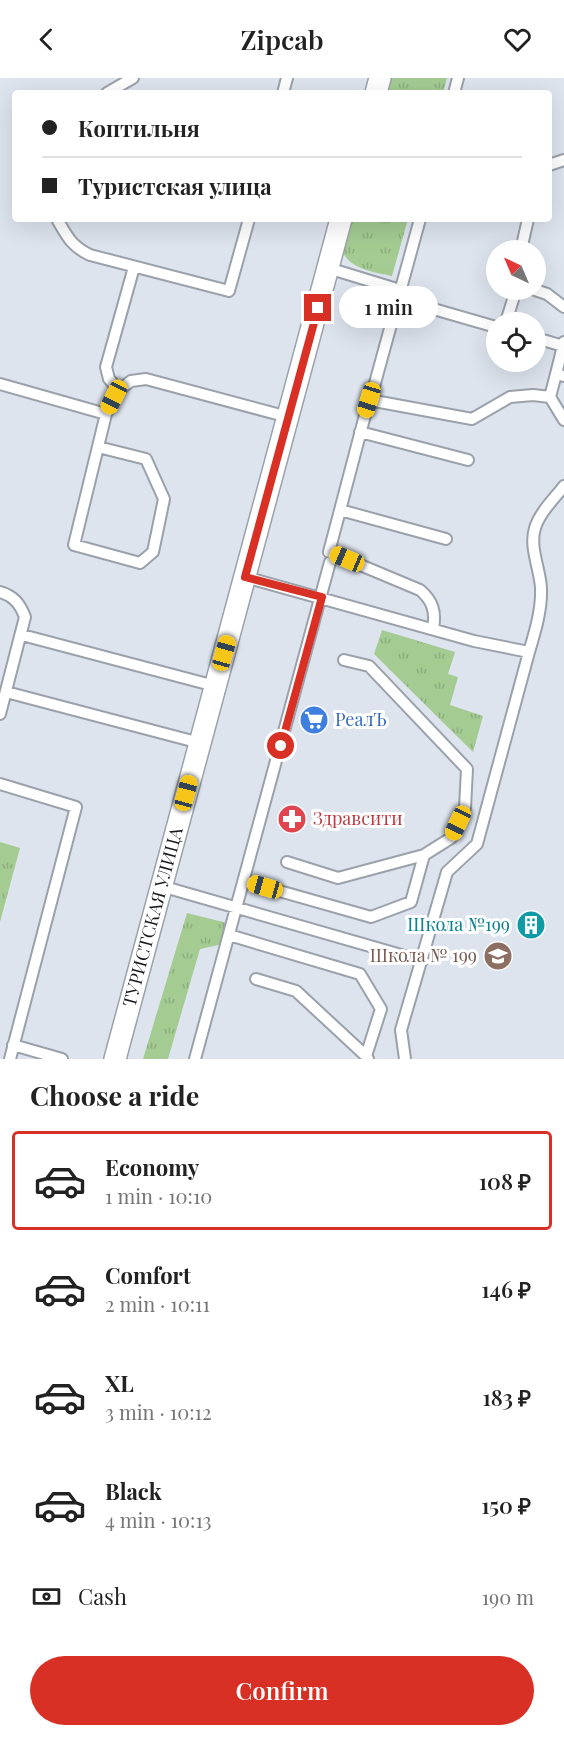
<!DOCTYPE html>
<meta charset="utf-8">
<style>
:root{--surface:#fff;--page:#f6f6f6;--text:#222;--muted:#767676;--line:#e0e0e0;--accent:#d93025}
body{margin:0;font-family:"Playfair Display",serif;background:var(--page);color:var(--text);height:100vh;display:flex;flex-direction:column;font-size:22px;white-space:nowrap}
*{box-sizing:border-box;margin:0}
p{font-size:20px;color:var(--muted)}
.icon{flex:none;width:33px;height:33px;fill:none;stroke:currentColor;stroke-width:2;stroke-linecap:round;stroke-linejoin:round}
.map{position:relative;height:981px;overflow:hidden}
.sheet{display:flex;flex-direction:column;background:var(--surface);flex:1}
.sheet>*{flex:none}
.hud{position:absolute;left:12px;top:12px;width:540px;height:132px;border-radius:6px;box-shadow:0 6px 24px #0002;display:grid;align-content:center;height:132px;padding:0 30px;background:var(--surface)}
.needle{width:39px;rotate:316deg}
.tools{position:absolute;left:486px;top:162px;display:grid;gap:12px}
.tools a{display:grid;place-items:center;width:60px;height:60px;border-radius:50%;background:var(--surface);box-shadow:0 6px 24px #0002;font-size:30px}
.end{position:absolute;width:27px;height:27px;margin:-14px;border:8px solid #d93025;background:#fff;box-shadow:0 0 0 3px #fff}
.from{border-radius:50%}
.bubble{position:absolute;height:42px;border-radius:21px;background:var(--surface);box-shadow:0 6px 24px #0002;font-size:20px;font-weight:600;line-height:42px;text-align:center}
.car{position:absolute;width:18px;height:36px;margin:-18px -9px;border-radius:8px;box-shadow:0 0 4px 2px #0007;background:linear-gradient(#f5c518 24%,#345 0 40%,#f5c518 0 76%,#345 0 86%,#f5c518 0)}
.hud b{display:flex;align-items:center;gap:21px;height:57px;font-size:22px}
.hud b+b{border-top:2px solid var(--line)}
.hud i{width:15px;height:15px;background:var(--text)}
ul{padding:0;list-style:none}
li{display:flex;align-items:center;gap:18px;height:99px;margin:0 12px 9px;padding:0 18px;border:3px solid transparent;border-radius:6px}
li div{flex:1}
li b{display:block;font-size:22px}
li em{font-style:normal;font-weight:600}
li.on{border-color:var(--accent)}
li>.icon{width:54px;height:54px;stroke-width:1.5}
h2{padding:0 30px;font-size:27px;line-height:72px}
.pay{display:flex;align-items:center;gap:15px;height:66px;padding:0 30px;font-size:22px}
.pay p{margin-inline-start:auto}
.cta{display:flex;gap:12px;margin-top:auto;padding:12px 30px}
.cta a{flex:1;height:69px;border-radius:36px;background:var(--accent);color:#fff;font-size:24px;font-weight:600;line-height:69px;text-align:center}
header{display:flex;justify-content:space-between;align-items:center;height:78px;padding:0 30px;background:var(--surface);font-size:27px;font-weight:600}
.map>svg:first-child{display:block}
.grass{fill:url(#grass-tufts)}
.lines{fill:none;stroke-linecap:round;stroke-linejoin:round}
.lane-casing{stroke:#9ba1ab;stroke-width:14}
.street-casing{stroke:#9ba1ab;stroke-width:24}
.lane{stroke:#fff;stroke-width:10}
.street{stroke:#fff;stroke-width:21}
.route{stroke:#d93025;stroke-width:8}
.labels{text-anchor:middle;stroke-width:6;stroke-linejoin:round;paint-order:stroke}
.shop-label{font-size:18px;fill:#366cbe;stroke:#fff;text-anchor:start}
.health-label{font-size:18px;fill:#be3a42;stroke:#fff;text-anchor:start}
.street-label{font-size:18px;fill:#181a1e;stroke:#fff}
.culture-label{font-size:18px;fill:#0d838f;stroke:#fff;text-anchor:end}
.education-label{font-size:18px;fill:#785e54;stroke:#fff;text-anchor:end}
</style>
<header><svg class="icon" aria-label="back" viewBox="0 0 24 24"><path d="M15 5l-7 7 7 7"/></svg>Zipcab<svg class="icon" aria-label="heart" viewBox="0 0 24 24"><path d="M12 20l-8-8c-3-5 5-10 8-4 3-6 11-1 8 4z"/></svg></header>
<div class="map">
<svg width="564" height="981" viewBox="0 0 564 981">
<defs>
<pattern id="grass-tufts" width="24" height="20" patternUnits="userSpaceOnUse" patternTransform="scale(1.5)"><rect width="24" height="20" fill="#a3cb92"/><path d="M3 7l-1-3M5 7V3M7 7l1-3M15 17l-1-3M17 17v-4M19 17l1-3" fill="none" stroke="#8cae7d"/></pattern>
</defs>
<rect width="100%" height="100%" fill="#dde4ee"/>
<path class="grass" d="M388,0H447L443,15H384Z
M350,141H408L392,198C374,194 353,192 343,175Z
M382,552L455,574L448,596L458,599L450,627L483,638L473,674L374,576Z
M0,764L20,770L0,844Z
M187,835L227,845L223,866L200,871L168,981H143Z"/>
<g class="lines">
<g class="lane-casing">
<path id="lane" d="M107,15L133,0
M283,15L287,0
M454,15L458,0
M549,87L564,82
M57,141C67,158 71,168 90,177L229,213L249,141
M521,172L528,141
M328,190L400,212L423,228L496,249
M535,212L547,216L564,229
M506,244L516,212
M536,260L563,268
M564,264L556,296L564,298
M556,296L550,319L564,342
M0,306L106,336
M119,312L109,301L106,289L134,189
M372,316L420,141
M360,354L468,382
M98,369L146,381L164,421L153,474L140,485L74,467L106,336L119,312L131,303L146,301L288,339
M340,432L446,461
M245,499L474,563L529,574C535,554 542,531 541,510C540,491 529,469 535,450C540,434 554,421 564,408
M0,514C14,518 20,526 25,539L0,636
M433,551C436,534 433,523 420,512L329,474L369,322L472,341L510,319L533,317L550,319
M22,557L215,608
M6,614L200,665
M0,706L76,729L10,981
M287,784L338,800L424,777
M244,803L371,839L411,824L424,777L451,760L465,730L467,691L369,588L344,582
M161,808L422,883
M229,857L360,896L381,931L366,978L368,981
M256,901L296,913L366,978
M13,967L62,981
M195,981L330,484
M405,981L401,952L447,794L477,766L529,574"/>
</g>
<g class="street-casing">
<g id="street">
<path d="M376,15L380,0"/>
<path id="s1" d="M115,981L341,141"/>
</g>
</g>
<use href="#lane" class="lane"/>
<use href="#street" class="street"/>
</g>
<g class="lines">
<path class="route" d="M281,668L322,519L245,499L318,230"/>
</g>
<defs>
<g id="supermarket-disc" transform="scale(1.5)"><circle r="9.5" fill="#3f7fe0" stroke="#fff"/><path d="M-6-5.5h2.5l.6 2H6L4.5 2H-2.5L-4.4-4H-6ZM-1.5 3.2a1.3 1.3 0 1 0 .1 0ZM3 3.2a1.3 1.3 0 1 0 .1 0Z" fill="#fff"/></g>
<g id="pharmacy-disc" transform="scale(1.5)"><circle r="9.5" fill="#e0444e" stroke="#fff"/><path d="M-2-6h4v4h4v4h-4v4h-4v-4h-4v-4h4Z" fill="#fff"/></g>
<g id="building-disc" transform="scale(1.5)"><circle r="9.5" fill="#0f9aa8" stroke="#fff"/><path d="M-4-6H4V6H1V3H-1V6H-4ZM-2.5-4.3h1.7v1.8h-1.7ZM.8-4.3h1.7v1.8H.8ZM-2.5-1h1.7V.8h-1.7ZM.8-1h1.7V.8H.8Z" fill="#fff"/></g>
<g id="school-disc" transform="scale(1.5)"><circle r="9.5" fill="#8d6e63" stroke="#fff"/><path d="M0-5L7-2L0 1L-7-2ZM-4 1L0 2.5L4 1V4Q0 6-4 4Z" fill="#fff"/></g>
</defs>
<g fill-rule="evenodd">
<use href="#supermarket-disc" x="314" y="642"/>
<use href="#pharmacy-disc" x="292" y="741"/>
<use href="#building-disc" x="531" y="847"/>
<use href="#school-disc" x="498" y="878"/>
</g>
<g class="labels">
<g class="shop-label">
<text x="335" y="648">РеалЪ</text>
</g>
<g class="health-label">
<text x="313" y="747">Здравсити</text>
</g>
<g class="street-label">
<text dy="6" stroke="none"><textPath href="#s1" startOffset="147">ТУРИСТСКАЯ УЛИЦА</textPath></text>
</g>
<g class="culture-label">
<text x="510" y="853">Школа №199</text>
</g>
<g class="education-label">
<text x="477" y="884">Школа № 199</text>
</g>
</g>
</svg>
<div class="tools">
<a><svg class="needle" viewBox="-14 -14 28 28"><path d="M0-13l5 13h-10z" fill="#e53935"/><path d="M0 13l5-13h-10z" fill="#767676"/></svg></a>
<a><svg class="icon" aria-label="locate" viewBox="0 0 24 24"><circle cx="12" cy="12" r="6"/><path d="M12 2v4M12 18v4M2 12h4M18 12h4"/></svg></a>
</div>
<i class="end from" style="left:281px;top:668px"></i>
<i class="end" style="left:318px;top:230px"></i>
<div class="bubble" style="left:339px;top:208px;width:99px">1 min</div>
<i class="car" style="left:114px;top:319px;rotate:207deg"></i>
<i class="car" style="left:369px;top:322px;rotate:197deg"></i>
<i class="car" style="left:347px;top:481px;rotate:293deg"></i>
<i class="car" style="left:224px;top:575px;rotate:16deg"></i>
<i class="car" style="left:186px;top:715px;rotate:15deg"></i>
<i class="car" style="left:458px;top:745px;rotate:205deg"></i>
<i class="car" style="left:265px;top:809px;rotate:286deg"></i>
<div class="hud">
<b><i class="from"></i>Коптильня</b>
<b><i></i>Туристская улица</b>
</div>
</div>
<section class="sheet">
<h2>Choose a ride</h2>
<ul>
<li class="on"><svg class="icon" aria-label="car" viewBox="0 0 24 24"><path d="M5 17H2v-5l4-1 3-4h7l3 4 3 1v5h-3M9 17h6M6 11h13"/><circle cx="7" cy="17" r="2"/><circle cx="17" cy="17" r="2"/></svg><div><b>Economy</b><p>1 min · 10:10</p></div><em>108 ₽</em></li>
<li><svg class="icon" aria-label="car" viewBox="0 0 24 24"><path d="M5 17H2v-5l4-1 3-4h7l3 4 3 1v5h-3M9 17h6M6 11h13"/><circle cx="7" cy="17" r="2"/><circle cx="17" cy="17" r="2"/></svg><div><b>Comfort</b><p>2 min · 10:11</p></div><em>146 ₽</em></li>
<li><svg class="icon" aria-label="car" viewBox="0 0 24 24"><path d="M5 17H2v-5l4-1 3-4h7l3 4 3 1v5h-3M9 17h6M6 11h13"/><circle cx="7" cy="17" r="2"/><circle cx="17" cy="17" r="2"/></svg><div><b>XL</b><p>3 min · 10:12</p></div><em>183 ₽</em></li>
<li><svg class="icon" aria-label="car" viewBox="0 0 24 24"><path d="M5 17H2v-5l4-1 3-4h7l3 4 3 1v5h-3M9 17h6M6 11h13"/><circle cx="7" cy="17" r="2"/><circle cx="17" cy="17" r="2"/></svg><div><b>Black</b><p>4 min · 10:13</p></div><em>150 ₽</em></li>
</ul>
<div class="pay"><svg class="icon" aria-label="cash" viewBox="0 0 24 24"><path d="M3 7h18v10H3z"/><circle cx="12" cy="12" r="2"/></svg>Cash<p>190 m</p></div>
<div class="cta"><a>Confirm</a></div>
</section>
